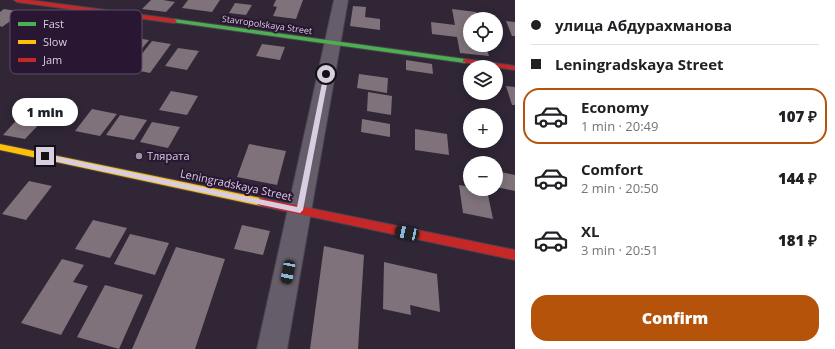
<!DOCTYPE html>
<meta charset="utf-8">
<style>
:root{--surface:#fff;--page:#f6f6f6;--text:#202124;--muted:#757577;--line:#e0e0e0;--accent:#b45309}
body{margin:0;font-family:"Open Sans",sans-serif;background:var(--page);color:var(--text);height:100vh;display:flex;flex-direction:column;font-size:15px;white-space:nowrap}
*{box-sizing:border-box;margin:0}
p{font-size:13px;color:var(--muted)}
.icon{flex:none;width:22px;height:22px;fill:none;stroke:currentColor;stroke-width:2;stroke-linecap:round;stroke-linejoin:round}
.map{position:relative;flex:1;overflow:hidden}
.drawer{display:flex;flex-direction:column;background:var(--surface);width:320px}
.drawer>*{flex:none}
.top-card{display:grid;align-content:center;height:88px;padding:0 16px;background:var(--surface)}
.fabs{position:absolute;left:463px;top:12px;display:grid;gap:8px}
.fabs a{display:grid;place-items:center;width:40px;height:40px;border-radius:50%;background:var(--surface);box-shadow:0 2px 10px #0003;font-size:20px}
.end{position:absolute;width:18px;height:18px;margin:-9px;border:5px solid #d9cee1;background:#111;box-shadow:0 0 0 2px #111}
.from{border-radius:50%}
.bubble{position:absolute;height:28px;border-radius:14px;background:var(--surface);box-shadow:0 2px 10px #0003;font-size:13px;font-weight:800;line-height:28px;text-align:center}
.car{position:absolute;width:12px;height:24px;margin:-12px -6px;border-radius:5px;box-shadow:0 0 3px 1px #0007;background:linear-gradient(#222 24%,#8ab4d8 0 40%,#222 0 76%,#8ab4d8 0 86%,#222 0)}
.top-card b{display:flex;align-items:center;gap:14px;height:38px;font-size:15px}
.top-card b+b{border-top:1px solid var(--line)}
.top-card i{width:10px;height:10px;background:var(--text)}
ul{padding:0;list-style:none}
li{display:flex;align-items:center;gap:12px;height:56px;margin:0 8px 6px;padding:0 8px;border:2px solid transparent;border-radius:16px}
li div{flex:1}
li b{display:block;font-size:15px}
li em{font-style:normal;font-weight:800}
li.selected{border-color:var(--accent)}
li>.icon{width:36px;height:36px;stroke-width:1.5}
.cta{display:flex;gap:8px;margin-top:auto;padding:8px 16px}
.cta a{flex:1;height:46px;border-radius:16px;background:var(--accent);color:#fff;font-size:16px;font-weight:800;line-height:46px;text-align:center}
main{display:flex;flex:1;min-height:0}
.map>svg:first-child{display:block}
.building{fill:#7f727a}
.lines{fill:none;stroke-linecap:round;stroke-linejoin:round}
.street-casing{stroke:#4a4250;stroke-width:2}
.fast-casing{stroke:#4a4250;stroke-width:2}
.slow-casing{stroke:#4a4250;stroke-width:2}
.jam-casing{stroke:#4a4250;stroke-width:2}
.street{fill:#655d69;fill-rule:evenodd}
.fast{fill:#4caf50;fill-rule:evenodd}
.slow{fill:#ffc107;fill-rule:evenodd}
.jam{fill:#c62828;fill-rule:evenodd}
.route{fill:#d9cee1}
.poi-dot{fill:#9e93a5;stroke:#281632;stroke-width:1.5}
.labels{text-anchor:middle;stroke-width:4;stroke-linejoin:round;paint-order:stroke}
.far-street-label{font-size:9px;fill:#d9cee1;stroke:#281632}
.poi-label{font-size:11px;fill:#d9cee1;stroke:#281632;text-anchor:start}
.street-label{font-size:11px;fill:#d9cee1;stroke:#281632}
.key{fill:#281632;stroke:#5d4d67;stroke-width:1}
.key-label{font-size:11px;fill:#d9cee1}
</style>
<main>
<div class="map">
<svg width="515" height="349" viewBox="0 0 515 349">
<rect width="100%" height="100%" fill="#302636"/>
<path class="building" d="M151,0H163L175,2L166,12L142,9Z
M188,0H220L212,12L182,8Z
M276,0H303L296,19L273,16L277,7L273,6Z
M235,3L252,5L246,15L229,13Z
M353,6L366,7L365,17L380,19V30L350,26Z
M4,9L23,12L2,27L0,26V12Z
M452,9L476,12L478,19H470V45H485L489,56L460,53L457,37L432,34L431,22L455,25Z
M506,21L515,22V36H512Z
M128,37L149,40L139,52L117,49Z
M152,41L171,44L150,73L130,69Z
M262,44L285,47L280,60L256,56Z
M178,48L199,51L187,70L165,66Z
M406,60L432,64L433,74L406,70Z
M359,74L388,78L387,93L357,88Z
M506,86L515,87V105H512Z
M171,91L198,96L187,115L159,110Z
M368,92L392,96L391,115L367,111Z
M92,109L117,114L100,136L75,131Z
M23,113L45,118L25,139L3,135Z
M120,115L147,120L134,140L106,135Z
M362,119L390,124V137L361,132Z
M152,122L180,127L168,148L140,142Z
M415,129L447,134L449,155L415,150Z
M249,144L286,151L277,185L237,177Z
M496,171L515,175V191L496,187Z
M29,181L52,186L26,220L2,214Z
M459,185L470,187V189L487,190L493,219L463,213Z
M93,220L127,228L110,258L75,249Z
M242,225L270,231L263,255L234,249Z
M130,234L169,243L155,275L114,264Z
M324,246L364,255L358,349H310Z
M176,247L225,259L195,349H132Z
M62,259L84,265L73,282L88,286L61,335L21,323Z
M384,262L437,274L440,312L410,305L411,315L383,309Z
M105,285L143,295L119,349L77,337Z"/>
<g class="lines">
<g class="street-casing">
<path id="street" d="M334,0H348L287,349H257Z"/>
</g>
<g class="fast-casing">
<path id="fast" d="M174,19L465,59L468,61L465,63L172,22V20Z"/>
</g>
<g class="slow-casing">
<path id="slow" d="M0,144L261,198L264,199L266,202L264,205L261,206L0,150Z"/>
</g>
<g class="jam-casing">
<path id="jam" d="M14,0H29L174,19L177,21L174,23L17,2Z
M465,59L515,66V70L463,62V60Z
M261,198L515,250V260L261,206L258,205L256,202L258,199Z"/>
</g>
<use href="#street" class="street"/>
<use href="#fast" class="fast"/>
<use href="#slow" class="slow"/>
<use href="#jam" class="jam"/>
</g>
<path class="route" d="M324,73L329,74L303,210L300,213L45,159L42,156L45,154L297,207Z"/>
<circle class="poi-dot" cx="139" cy="156" r="4"/>
<g class="labels">
<g class="far-street-label">
<text transform="translate(267 25) rotate(8)" y="3">Stavropolskaya Street</text>
</g>
<g class="poi-label">
<text x="147" y="160">Тлярата</text>
</g>
<g class="street-label">
<text transform="translate(236 185) rotate(12)" y="4">Leningradskaya Street</text>
</g>
</g>
<rect x="10" y="10" width="132" height="64" rx="6" class="key"/>
<rect x="18" y="22" width="18" height="4" fill="#4caf50"/>
<rect x="18" y="40" width="18" height="4" fill="#ffc107"/>
<rect x="18" y="58" width="18" height="4" fill="#c62828"/>
<g class="key-label">
<text x="43" y="28">Fast</text>
<text x="43" y="46">Slow</text>
<text x="43" y="64">Jam</text>
</g>
</svg>
<div class="fabs">
<a><svg class="icon" aria-label="locate" viewBox="0 0 24 24"><circle cx="12" cy="12" r="6"/><path d="M12 2v4M12 18v4M2 12h4M18 12h4"/></svg></a>
<a><svg class="icon" aria-label="layers" viewBox="0 0 24 24"><path d="M12 4l9 5-9 5-9-5zM3 14l9 5 9-5"/></svg></a>
<a>+</a>
<a>−</a>
</div>
<i class="end from" style="left:326px;top:74px"></i>
<i class="end" style="left:45px;top:156px"></i>
<div class="bubble" style="left:12px;top:98px;width:66px">1 min</div>
<i class="car" style="left:407px;top:233px;rotate:282deg"></i>
<i class="car" style="left:288px;top:272px;rotate:191deg"></i>
</div>
<section class="drawer">
<div class="top-card">
<b><i class="from"></i>улица Абдурахманова</b>
<b><i></i>Leningradskaya Street</b>
</div>
<ul>
<li class="selected"><svg class="icon" aria-label="car" viewBox="0 0 24 24"><path d="M5 17H2v-5l4-1 3-4h7l3 4 3 1v5h-3M9 17h6M6 11h13"/><circle cx="7" cy="17" r="2"/><circle cx="17" cy="17" r="2"/></svg><div><b>Economy</b><p>1 min · 20:49</p></div><em>107 ₽</em></li>
<li><svg class="icon" aria-label="car" viewBox="0 0 24 24"><path d="M5 17H2v-5l4-1 3-4h7l3 4 3 1v5h-3M9 17h6M6 11h13"/><circle cx="7" cy="17" r="2"/><circle cx="17" cy="17" r="2"/></svg><div><b>Comfort</b><p>2 min · 20:50</p></div><em>144 ₽</em></li>
<li><svg class="icon" aria-label="car" viewBox="0 0 24 24"><path d="M5 17H2v-5l4-1 3-4h7l3 4 3 1v5h-3M9 17h6M6 11h13"/><circle cx="7" cy="17" r="2"/><circle cx="17" cy="17" r="2"/></svg><div><b>XL</b><p>3 min · 20:51</p></div><em>181 ₽</em></li>
</ul>
<div class="cta"><a>Confirm</a></div>
</section>
</main>
